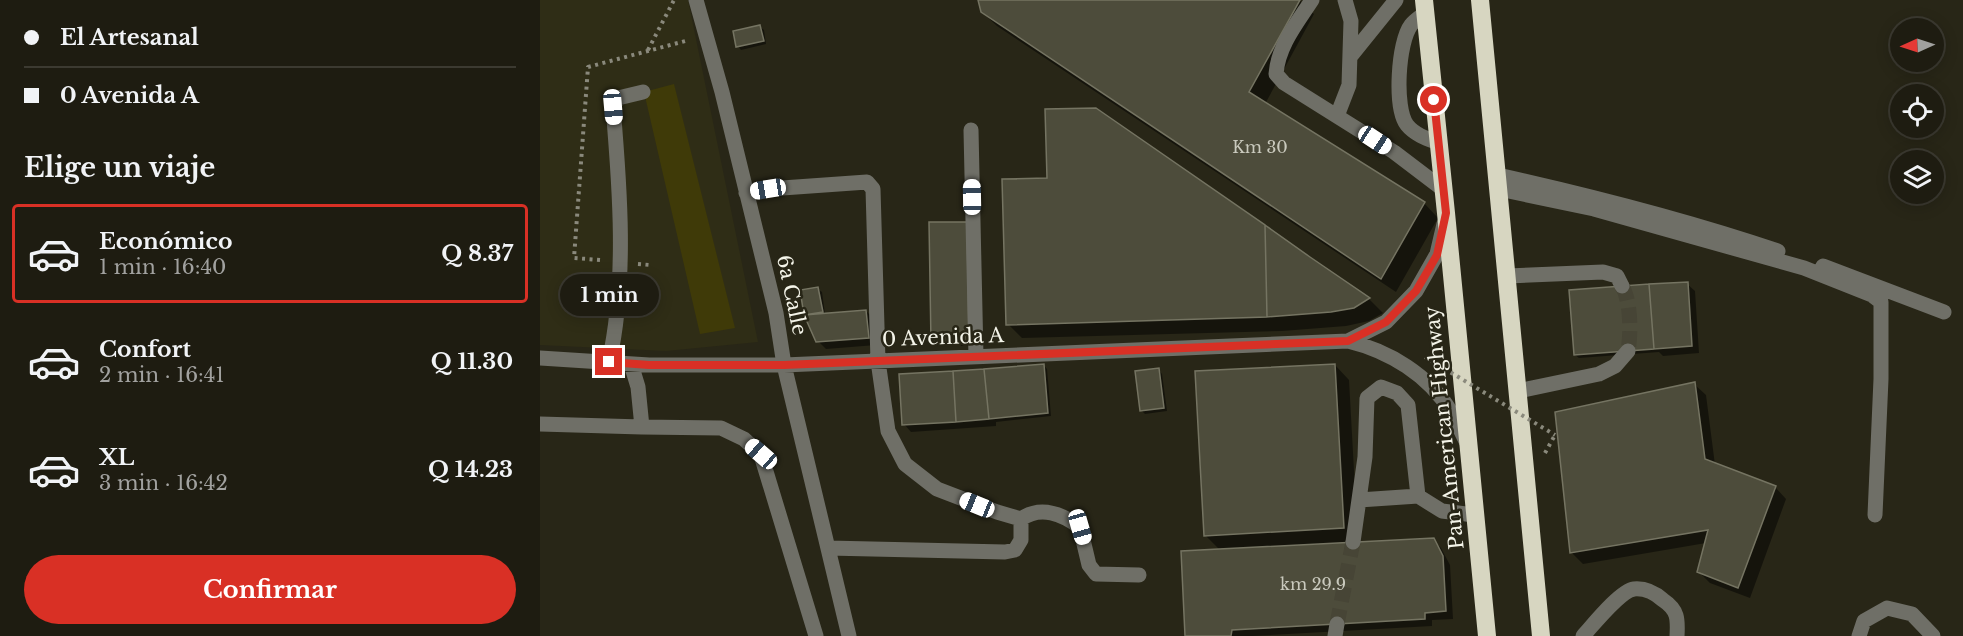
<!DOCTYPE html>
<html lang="es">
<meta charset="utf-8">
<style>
:root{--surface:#1e1c11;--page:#2b291f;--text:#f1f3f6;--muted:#a1a19f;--line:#3c3a31;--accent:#d93025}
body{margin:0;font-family:"Libre Baskerville",serif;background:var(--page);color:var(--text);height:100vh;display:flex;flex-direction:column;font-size:22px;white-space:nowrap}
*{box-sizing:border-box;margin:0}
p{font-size:20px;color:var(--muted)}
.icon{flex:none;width:33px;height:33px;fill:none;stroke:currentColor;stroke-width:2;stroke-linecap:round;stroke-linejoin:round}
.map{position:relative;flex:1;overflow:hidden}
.sheet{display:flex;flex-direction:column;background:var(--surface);width:540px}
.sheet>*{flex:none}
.banner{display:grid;align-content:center;height:132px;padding:0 24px;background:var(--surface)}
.needle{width:39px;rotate:267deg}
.buttons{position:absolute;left:1350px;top:18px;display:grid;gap:12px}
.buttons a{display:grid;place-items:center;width:54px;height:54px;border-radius:50%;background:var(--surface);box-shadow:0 3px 15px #0003,0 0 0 2px var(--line);font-size:30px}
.end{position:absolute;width:27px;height:27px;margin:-14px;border:8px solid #d93025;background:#fff;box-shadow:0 0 0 3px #fff}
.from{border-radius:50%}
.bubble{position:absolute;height:42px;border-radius:21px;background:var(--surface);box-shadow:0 3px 15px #0003,0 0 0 2px var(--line);font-size:20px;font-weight:800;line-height:42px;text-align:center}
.car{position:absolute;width:18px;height:36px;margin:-18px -9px;border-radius:8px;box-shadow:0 0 4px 2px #0007;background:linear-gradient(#fff 24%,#345 0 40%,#fff 0 76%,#345 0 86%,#fff 0)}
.banner b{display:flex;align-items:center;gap:21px;height:57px;font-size:22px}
.banner b+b{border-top:2px solid var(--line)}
.banner i{width:15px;height:15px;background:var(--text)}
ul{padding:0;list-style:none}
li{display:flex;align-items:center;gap:18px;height:99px;margin:0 12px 9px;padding:0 12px;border:3px solid transparent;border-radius:6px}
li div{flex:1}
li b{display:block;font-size:22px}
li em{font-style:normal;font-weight:800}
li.on{border-color:var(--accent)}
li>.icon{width:54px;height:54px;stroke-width:1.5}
h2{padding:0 24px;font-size:27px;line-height:72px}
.cta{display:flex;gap:12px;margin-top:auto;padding:12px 24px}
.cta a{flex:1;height:69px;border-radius:36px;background:var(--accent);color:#fff;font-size:24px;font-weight:800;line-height:69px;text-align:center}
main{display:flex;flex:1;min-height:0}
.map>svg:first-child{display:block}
.built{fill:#2f2d16}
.green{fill:#3f3a08}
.shadow{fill:#0007}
.building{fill:#4d4c3b;stroke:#757462;stroke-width:1.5}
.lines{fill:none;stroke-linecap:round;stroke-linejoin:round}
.minor-tunnel{stroke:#474536;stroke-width:15;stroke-dasharray:15 8;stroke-linecap:butt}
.path{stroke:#8a897c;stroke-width:4;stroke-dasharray:3 4.5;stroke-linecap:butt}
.minor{stroke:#6f6f67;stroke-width:15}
.highway{stroke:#d7d6c1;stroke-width:18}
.path-bridge{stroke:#8a897c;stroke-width:4;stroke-dasharray:3 4.5;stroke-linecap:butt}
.route{stroke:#d93025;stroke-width:8}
.labels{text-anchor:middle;stroke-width:5;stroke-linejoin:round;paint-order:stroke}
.number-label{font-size:16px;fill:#cacabe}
.street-label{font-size:20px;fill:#f4f4e9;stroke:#282617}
</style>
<main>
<section class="sheet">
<div class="banner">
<b><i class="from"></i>El Artesanal</b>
<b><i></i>0 Avenida A</b>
</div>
<h2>Elige un viaje</h2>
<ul>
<li class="on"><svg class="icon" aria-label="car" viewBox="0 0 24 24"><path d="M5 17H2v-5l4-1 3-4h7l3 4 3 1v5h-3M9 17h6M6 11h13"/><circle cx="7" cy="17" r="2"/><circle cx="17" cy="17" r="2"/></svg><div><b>Económico</b><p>1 min · 16:40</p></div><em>Q 8.37</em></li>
<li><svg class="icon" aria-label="car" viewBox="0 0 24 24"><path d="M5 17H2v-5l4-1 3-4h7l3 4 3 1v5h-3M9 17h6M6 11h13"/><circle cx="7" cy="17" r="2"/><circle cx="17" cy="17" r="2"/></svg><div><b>Confort</b><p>2 min · 16:41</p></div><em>Q 11.30</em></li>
<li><svg class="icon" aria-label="car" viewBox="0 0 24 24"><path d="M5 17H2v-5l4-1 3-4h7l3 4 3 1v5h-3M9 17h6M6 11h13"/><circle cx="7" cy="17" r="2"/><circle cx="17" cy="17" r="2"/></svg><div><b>XL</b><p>3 min · 16:42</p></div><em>Q 14.23</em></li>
</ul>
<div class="cta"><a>Confirmar</a></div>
</section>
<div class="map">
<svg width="1423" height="636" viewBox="0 0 1423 636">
<rect width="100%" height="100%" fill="#282617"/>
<path class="built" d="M0,0H148L218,342L126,351L0,345Z"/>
<path class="green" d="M134,84L195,328L160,334L104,92Z"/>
<path class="shadow" d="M440,0H759L774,14L725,104L884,203L898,218L856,292L457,26L442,12Z
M220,27L224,30L226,44L201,50L198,46Z
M555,109L829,299L843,313L829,321L806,326L742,331L482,338L468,324L508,179Z
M390,224L432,346H396L392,342Z
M1147,284L1155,291L1159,353L1123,356L1119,352L1039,358L1035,355Z
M278,289L282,292L285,314L326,311L334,319L336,345L286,349L278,341L265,314Z
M503,365L507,369L511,416L456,422V426L371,432L364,424Z
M795,365L809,380L818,543L893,540L901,548L910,565L913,619L892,620V626L712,636H647L680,550L665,535Z
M619,370L622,374L627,411L605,414L601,410Z
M1154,384L1166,395L1175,465L1235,487L1246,499L1210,598L1170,583L1158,571L1166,543L1043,564L1032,553L1017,413Z"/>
<path class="building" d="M438,0H760L709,92L885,202L841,279L441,12Z
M220,25L224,41L196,47L193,31Z
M556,108L725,225L727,317L466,325L462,179L507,178L505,109Z
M389,222H427L429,343H391Z
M725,225L770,257L830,298L814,308L791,312L727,317Z
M1148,282L1152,346L1114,349L1109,284Z
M1109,284L1114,349L1034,355L1029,290Z
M278,287L283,312L264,315L260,290Z
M326,310L329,338L276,342L264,315Z
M504,364L508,413L449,419L444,369Z
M795,364L804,528L664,536L655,371Z
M619,368L624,408L600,411L595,371Z
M444,369L449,419L416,422L413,371Z
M413,371L416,422L362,425L359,374Z
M1155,382L1165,459L1236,486L1198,588L1157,572L1168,530L1030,553L1015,412Z
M894,538L903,556L906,611L885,613V619L692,630L691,636H645L641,551Z"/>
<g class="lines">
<path class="minor-tunnel" d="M1082,286C1091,301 1091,334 1088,351
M797,624L813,542"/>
<path class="path" d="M108,50L134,0
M60,260L34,258L48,67L149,40
M98,264L110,265
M1005,453L1015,435"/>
<path class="minor" d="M156,0L182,92L236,313L244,365L309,636
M772,0C757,23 738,46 736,74L744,83L854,152L904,190
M885,13C880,17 874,21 871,25C858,42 854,108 867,125C875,135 888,139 899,143
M810,57L856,0
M797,116L809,85L811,21L805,0
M431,130L436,357
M958,175C1052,196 1146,220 1238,251
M959,189L1054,209L1264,268L1332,295L1341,302V379L1335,515
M206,193L228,189L327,182L333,189L338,361L348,431L365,464L397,489L457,512L481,519
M1283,266L1404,312
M967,276L1063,272L1077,276L1082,286
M808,341L846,322L876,291L897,254L904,224
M0,358L109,365H244L808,341C849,351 889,375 911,412C917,421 921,432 926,441
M69,362C87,281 80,189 73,107L78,98L103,92
M91,364L98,387L102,427L181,428L204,439L221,455L276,636
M978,391L1059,374L1075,366L1088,351
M0,424L102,427
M819,500L878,496
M813,542L825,457L827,398L841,387L857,393L868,405L878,496L902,511L934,515
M288,548L465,552L475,550L481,540V519C501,505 522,514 540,527L549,565L556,574L599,575
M795,636L797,624
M1043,636C1053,625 1080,591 1094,589C1105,588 1115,593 1123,600C1138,610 1138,619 1137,636
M1319,636L1324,621L1347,608L1372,614L1393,636"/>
<path class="highway" d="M884,0L906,213L947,636
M940,0L1001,636"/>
<path class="path-bridge" d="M885,357L1015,435"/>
</g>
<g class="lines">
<path class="route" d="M69,362L109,365H244L808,341L846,322L876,291L897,255L906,213L894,100"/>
</g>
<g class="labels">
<g class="number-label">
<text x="720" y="153">Km 30</text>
<text x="773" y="590">km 29.9</text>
</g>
<g class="street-label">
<text transform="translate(252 295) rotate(78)" y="7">6a Calle</text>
<text transform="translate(403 337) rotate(-2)" y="7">0 Avenida A</text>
<text transform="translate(904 428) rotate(-96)" y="7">Pan-American Highway</text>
</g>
</g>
</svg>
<div class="buttons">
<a><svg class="needle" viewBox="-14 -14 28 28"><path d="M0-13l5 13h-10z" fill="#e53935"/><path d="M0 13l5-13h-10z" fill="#a1a19f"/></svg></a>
<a><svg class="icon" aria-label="locate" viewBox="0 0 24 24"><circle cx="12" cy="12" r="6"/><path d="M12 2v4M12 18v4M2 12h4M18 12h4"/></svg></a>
<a><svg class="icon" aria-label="layers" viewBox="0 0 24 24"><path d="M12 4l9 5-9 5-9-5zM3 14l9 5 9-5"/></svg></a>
</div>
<i class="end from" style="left:894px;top:100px"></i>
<i class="end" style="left:69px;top:362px"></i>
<div class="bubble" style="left:20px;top:274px;width:99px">1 min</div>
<i class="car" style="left:73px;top:107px;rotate:175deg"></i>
<i class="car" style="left:835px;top:140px;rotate:123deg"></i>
<i class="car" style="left:228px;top:189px;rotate:261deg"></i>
<i class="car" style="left:432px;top:197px;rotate:359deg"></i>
<i class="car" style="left:221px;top:454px;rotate:311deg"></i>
<i class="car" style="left:437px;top:505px;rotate:292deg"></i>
<i class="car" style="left:540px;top:527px;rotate:164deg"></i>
</div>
</main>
